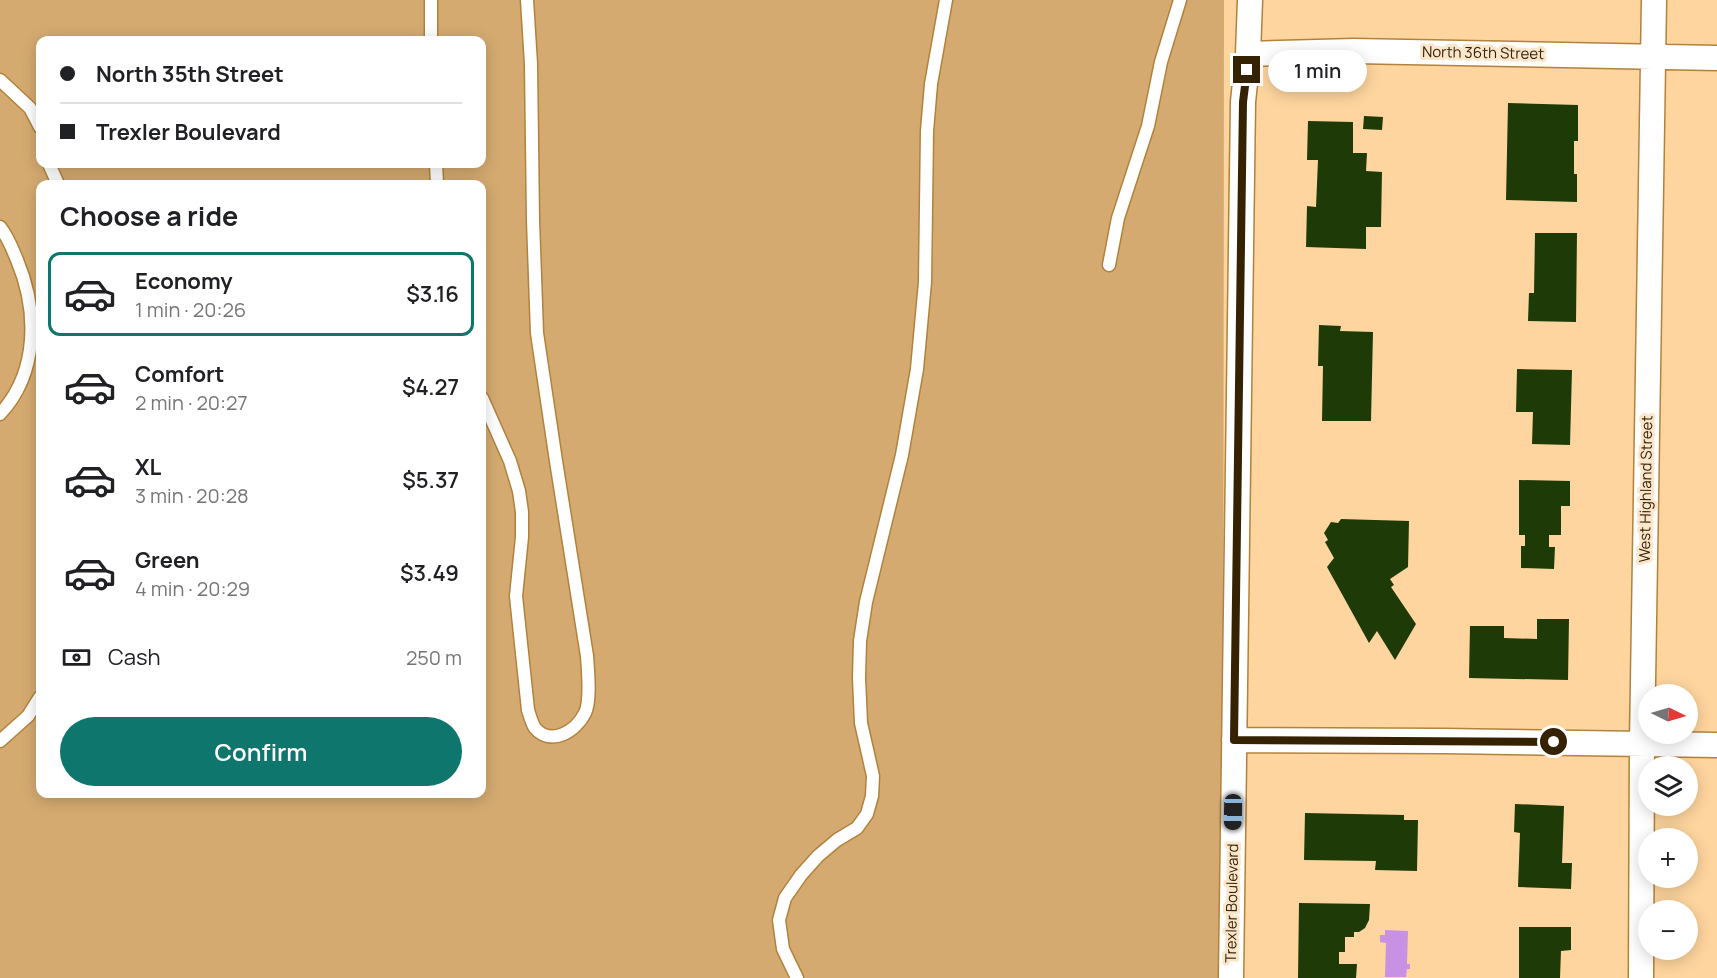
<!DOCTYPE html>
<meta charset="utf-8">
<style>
:root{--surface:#fff;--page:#f2f2f2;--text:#202124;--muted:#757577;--line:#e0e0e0;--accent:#0f766e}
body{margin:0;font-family:Manrope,sans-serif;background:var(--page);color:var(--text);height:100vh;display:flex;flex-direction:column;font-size:22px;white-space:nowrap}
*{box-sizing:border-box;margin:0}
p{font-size:20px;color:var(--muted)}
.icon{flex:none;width:33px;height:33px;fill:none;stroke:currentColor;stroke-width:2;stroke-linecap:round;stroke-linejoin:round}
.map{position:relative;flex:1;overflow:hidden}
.sheet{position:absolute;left:36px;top:180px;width:450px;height:618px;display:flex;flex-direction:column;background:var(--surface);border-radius:12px;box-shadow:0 3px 15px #0003}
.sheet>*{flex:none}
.top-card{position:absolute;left:36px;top:36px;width:450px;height:132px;border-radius:12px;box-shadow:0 3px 15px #0003;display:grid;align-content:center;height:132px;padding:0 24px;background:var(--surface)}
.needle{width:39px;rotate:95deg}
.fabs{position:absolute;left:1638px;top:684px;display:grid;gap:12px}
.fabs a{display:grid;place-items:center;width:60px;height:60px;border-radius:50%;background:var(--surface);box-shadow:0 3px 15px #0003;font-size:30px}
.end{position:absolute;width:27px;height:27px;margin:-14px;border:8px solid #352203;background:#fff;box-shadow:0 0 0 3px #fff}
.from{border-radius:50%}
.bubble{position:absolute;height:42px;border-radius:21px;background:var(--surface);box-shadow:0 3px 15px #0003;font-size:20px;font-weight:600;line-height:42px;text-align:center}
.car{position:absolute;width:18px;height:36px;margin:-18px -9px;border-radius:8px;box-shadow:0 0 4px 2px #0007;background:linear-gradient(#222 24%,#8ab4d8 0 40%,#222 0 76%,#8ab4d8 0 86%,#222 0)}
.top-card b{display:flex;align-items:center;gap:21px;height:57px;font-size:22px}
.top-card b+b{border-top:2px solid var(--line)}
.top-card i{width:15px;height:15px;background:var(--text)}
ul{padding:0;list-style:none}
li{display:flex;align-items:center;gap:18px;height:84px;margin:0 12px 9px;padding:0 12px;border:3px solid transparent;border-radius:12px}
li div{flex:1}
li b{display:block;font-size:22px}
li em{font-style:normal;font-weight:600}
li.active{border-color:var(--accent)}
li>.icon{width:54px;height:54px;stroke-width:1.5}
h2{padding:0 24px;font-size:27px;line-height:72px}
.pay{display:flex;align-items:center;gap:15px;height:66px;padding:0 24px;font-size:22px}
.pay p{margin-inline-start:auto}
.button{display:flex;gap:12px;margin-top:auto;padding:12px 24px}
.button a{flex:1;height:69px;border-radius:36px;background:var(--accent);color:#fff;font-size:24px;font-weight:600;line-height:69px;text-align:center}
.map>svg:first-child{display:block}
.green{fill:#d4aa70;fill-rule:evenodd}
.water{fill:#c991e3}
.building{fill:#1e3b07}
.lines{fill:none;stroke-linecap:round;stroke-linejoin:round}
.lane-casing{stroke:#b2823c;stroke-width:15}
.street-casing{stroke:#b2823c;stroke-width:27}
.lane{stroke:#fff;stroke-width:12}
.street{stroke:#fff;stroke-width:24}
.route{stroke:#352203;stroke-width:8}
.labels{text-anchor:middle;stroke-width:6;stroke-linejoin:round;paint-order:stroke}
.street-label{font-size:15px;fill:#352203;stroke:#fbe6cb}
</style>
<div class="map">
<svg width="1717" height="978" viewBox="0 0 1717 978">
<rect width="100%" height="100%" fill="#fed59e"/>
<path class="green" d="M0,0H1224L1223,978H0ZM40,40H482V164H40ZM40,184H482V794H40Z"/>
<path class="water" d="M1385,930L1408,931L1407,964H1410V969H1407L1406,977H1385L1386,943L1380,942V935H1385Z"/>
<path class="building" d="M1508,103L1578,105V141H1574V174H1577V202L1506,200Z
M1364,116L1383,117L1382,130L1363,129Z
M1308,121L1353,122V153H1367L1366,171L1382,172L1381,227H1366V249L1306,247L1307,206L1316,207L1318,160H1307Z
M1535,233H1577L1576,322L1528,321L1529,293H1534Z
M1319,325L1341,326L1340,331L1373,332L1371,421H1322L1323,366H1318Z
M1517,369L1572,370L1570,445L1532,444L1533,412H1516Z
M1519,480L1570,481V506H1561V535H1549V547H1555L1554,569L1521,568V546H1525V535H1519Z
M1341,519L1409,521L1408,567L1390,579L1394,585L1391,587L1416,624L1395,660L1377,631L1369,643L1327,567L1334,558L1325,542L1328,540L1324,533L1331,522L1338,523Z
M1537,619H1569L1568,680L1469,678L1470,626H1504V638L1537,639Z
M1515,804L1564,806L1562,863H1572L1571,889L1518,887L1520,833L1514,832Z
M1305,813L1404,815V820H1418L1417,871L1375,870L1376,861L1304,860Z
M1299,903L1370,904L1369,920L1365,928L1359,932H1354V937H1345V952H1339V964H1357L1356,978H1298Z
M1519,927H1571V950L1561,951L1560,978H1519Z"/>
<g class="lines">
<g class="lane-casing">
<path id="lane" d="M431,0V40
M0,80L30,108L40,127
M49,164L58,184
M436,164L437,184
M0,227C8,237 12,248 17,260C38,310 39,372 0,414
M1109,265L1118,218L1148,126L1161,62L1180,0
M482,398L510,461L519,491L522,512V537L516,596L528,710C530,716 532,724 535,728C551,747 576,731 585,713C591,701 588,671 587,656L556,461L537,333L533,220L531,64L527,0
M0,741L28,716L40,697
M797,978L783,949L779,920L785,898L801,875L818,856L837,840L857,828L867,814L872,796L873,776L861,723L859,678L860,641L866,602L902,455L917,369L925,282L927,131L931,84L946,0"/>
</g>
<g class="street-casing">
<path id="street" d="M1248,54L1354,51L1717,58
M1234,740L1444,741L1717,745
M1231,978L1243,102L1248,54L1250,0
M1641,978L1642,744L1654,0"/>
</g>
<use href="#lane" class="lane"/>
<use href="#street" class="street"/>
</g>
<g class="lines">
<path class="route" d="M1247,70L1243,102L1234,740L1554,742"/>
</g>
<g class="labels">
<g class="street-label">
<text transform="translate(1483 53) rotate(1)" y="5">North 36th Street</text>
<text transform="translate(1646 489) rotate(-89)" y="5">West Highland Street</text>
<text transform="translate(1232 903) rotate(-89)" y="5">Trexler Boulevard</text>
</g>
</g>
</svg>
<div class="fabs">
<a><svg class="needle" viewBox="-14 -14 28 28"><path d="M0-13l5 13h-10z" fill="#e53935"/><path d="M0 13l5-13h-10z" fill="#757577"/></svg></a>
<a><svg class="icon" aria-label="layers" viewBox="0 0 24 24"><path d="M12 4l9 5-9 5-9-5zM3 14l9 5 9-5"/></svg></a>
<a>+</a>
<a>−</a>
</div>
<i class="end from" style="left:1554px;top:742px"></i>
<i class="end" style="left:1247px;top:70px"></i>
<div class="bubble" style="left:1268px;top:50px;width:99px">1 min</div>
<i class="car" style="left:1233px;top:812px;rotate:181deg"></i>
<div class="top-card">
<b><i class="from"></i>North 35th Street</b>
<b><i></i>Trexler Boulevard</b>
</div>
<section class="sheet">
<h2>Choose a ride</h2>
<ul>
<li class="active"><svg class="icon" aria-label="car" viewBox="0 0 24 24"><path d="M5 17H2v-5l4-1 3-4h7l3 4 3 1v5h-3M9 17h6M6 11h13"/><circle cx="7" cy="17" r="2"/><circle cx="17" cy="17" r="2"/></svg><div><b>Economy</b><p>1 min · 20:26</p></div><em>$3.16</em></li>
<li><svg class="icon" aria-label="car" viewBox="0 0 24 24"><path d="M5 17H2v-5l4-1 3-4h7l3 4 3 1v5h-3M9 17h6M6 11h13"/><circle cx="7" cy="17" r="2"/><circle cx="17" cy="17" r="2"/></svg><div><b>Comfort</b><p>2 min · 20:27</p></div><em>$4.27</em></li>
<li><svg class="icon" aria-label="car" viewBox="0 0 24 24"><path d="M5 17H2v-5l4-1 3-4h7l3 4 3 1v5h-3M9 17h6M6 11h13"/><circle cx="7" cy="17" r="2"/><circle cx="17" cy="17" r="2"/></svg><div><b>XL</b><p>3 min · 20:28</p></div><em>$5.37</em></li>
<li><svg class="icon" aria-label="car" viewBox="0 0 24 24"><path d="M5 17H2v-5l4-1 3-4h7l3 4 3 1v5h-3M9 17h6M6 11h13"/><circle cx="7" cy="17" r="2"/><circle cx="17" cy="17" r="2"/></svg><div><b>Green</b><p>4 min · 20:29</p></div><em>$3.49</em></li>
</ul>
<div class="pay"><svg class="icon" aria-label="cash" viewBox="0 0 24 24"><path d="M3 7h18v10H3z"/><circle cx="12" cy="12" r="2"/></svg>Cash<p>250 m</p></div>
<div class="button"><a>Confirm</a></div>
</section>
</div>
